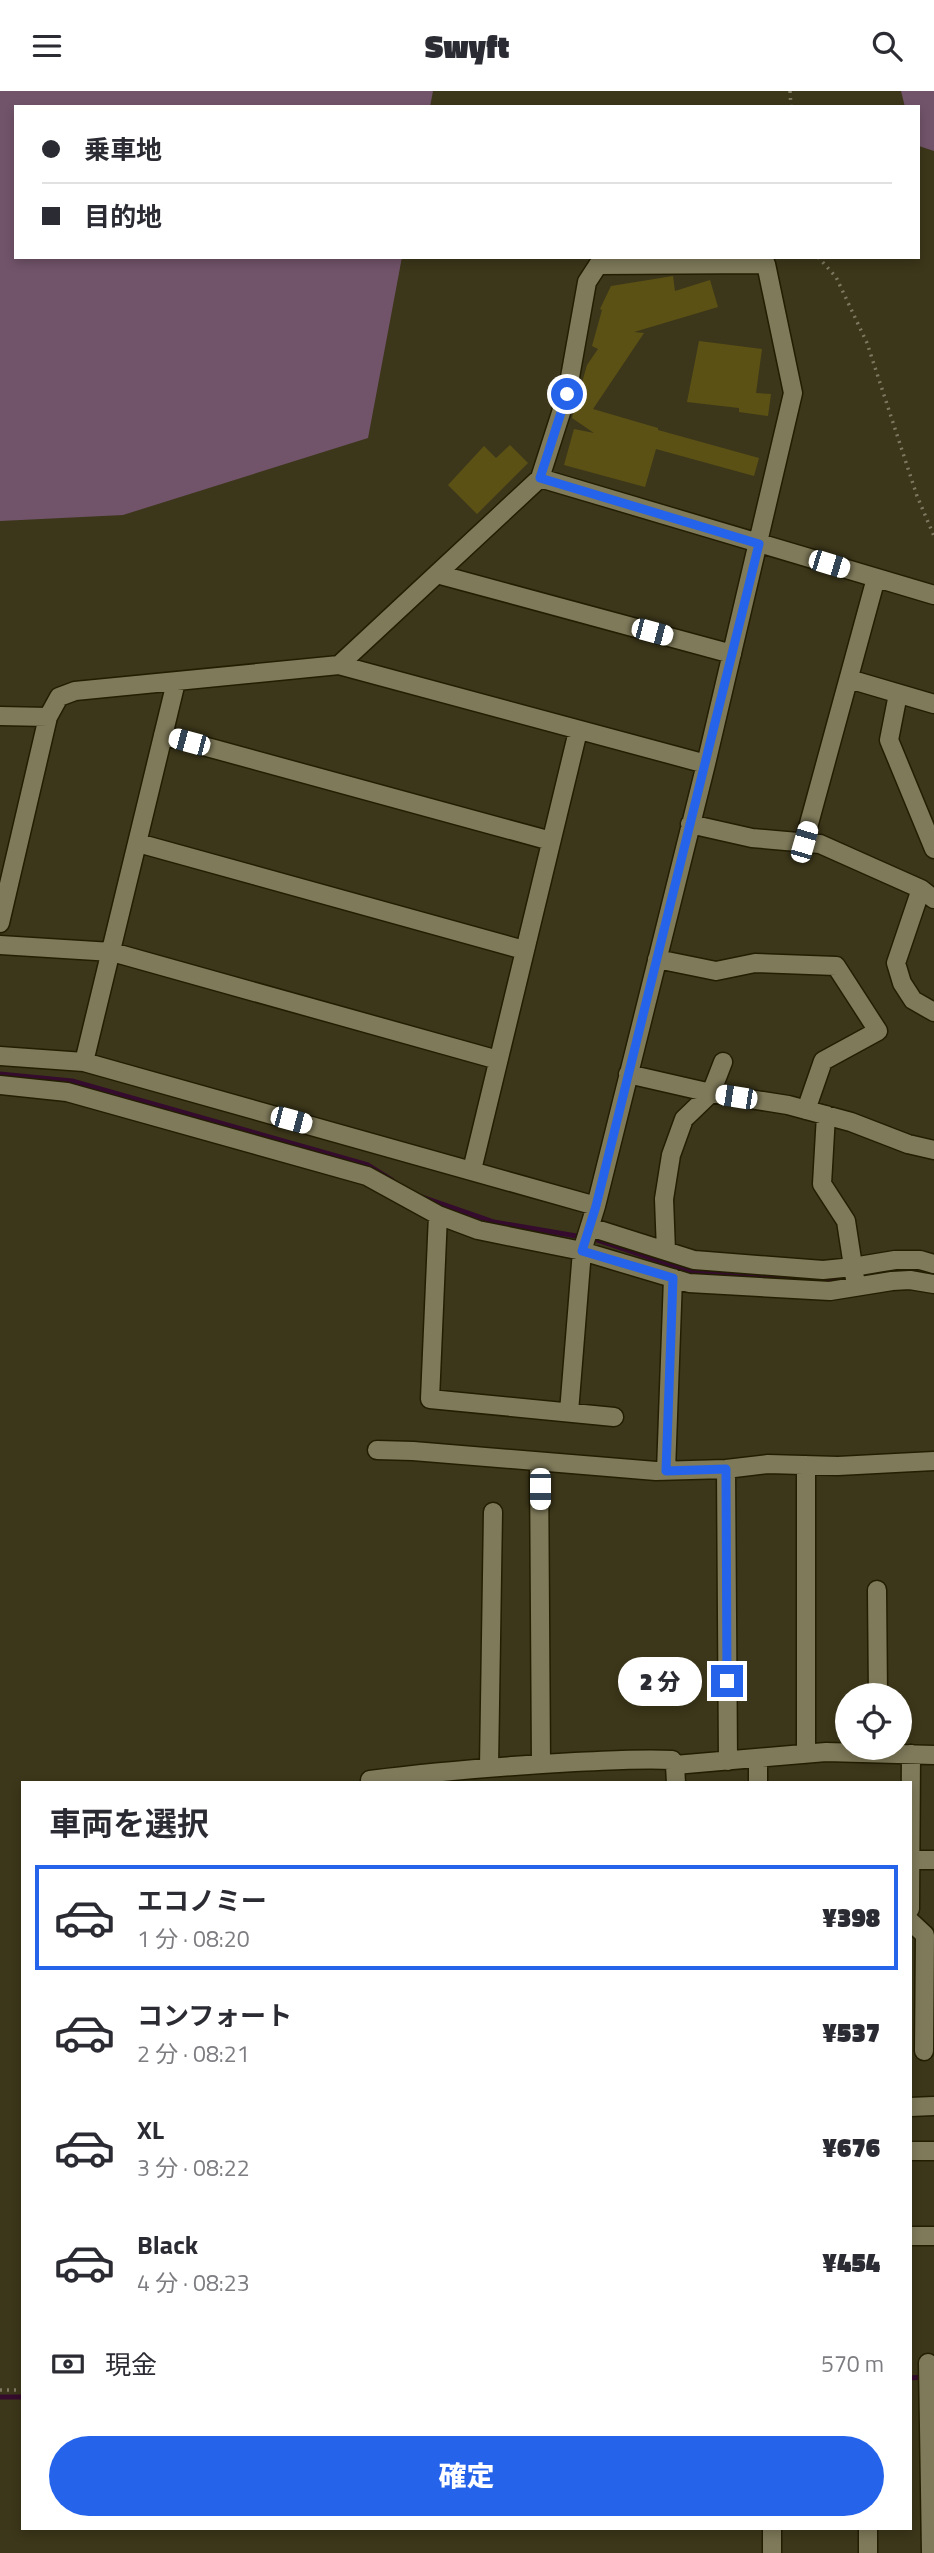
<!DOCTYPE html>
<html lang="ja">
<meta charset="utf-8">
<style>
:root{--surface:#fff;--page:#f2f2f3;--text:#2b2b33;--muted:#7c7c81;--line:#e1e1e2;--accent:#2563eb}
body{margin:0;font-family:"Titillium Web","Noto Sans JP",sans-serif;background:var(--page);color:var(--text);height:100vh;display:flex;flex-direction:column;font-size:26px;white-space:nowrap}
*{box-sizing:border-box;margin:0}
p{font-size:23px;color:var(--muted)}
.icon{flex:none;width:38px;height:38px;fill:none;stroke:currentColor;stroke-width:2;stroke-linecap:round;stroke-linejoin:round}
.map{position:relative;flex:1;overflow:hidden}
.panel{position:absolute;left:21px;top:1690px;width:891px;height:749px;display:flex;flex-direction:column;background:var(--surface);border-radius:0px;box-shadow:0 4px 10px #0003}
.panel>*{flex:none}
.guide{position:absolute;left:14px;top:14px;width:906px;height:154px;border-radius:0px;box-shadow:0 4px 10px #0003;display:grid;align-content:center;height:154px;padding:0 28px;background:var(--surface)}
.tools{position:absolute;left:835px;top:1592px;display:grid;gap:14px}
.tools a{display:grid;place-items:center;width:77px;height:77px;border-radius:50%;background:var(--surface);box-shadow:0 4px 10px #0003;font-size:35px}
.end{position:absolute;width:32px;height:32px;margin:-16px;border:9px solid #2563eb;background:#fff;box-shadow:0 0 0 4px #fff}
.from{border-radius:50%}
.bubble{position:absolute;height:49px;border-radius:24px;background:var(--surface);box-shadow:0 4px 10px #0003;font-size:23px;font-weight:800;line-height:49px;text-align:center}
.car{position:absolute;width:21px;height:42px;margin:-21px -10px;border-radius:9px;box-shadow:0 0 5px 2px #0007;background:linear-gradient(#fff 24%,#345 0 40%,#fff 0 76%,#345 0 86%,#fff 0)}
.guide b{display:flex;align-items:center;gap:24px;height:66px;font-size:26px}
.guide b+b{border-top:2px solid var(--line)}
.guide i{width:18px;height:18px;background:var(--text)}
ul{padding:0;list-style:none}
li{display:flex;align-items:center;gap:21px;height:105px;margin:0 14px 10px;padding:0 14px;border:4px solid transparent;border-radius:0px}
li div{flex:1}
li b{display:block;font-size:26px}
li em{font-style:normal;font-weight:800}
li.current{border-color:var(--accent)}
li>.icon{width:63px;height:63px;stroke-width:1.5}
h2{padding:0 28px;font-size:32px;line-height:84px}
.pay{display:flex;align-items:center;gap:18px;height:77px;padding:0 28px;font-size:26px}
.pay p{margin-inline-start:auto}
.primary-button{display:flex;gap:14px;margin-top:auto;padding:14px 28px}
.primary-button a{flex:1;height:80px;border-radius:42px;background:var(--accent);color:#fff;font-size:28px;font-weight:800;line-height:80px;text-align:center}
header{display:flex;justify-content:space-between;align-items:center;height:91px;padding:0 28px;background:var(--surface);font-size:32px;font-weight:800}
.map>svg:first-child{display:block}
.green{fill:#72546a}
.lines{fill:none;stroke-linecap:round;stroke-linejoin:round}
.stream{stroke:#350c2d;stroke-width:5}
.building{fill:#5c5114}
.minor-casing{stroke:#231e02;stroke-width:21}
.path{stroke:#7d7961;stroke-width:3.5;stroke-dasharray:2 5;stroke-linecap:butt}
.minor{stroke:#7f7a5a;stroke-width:18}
.route{stroke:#2563eb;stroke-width:9}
</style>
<header><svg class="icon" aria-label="menu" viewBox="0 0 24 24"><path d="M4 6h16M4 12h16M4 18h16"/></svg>Swyft<svg class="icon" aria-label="search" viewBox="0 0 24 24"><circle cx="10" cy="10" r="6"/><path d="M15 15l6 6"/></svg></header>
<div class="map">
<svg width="934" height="2462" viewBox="0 0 934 2462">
<rect width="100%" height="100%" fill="#3c371a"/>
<path class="green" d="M0,0H433L430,16H16V166H402L368,347L123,424L0,430Z
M901,0H934V60L919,55V16H905Z"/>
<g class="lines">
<path class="stream" d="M0,983L72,990L368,1074L392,1089
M422,1106L494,1131L594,1148L692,1181L753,1183L811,1189L863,1185L883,1179
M910,2287L924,2286
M0,2306H23"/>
</g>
<path class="building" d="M673,185L675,200L710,189L718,216L634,241L644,242L593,318L658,337V339L759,367L754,385L656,358L645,396L564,374L574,338L594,342L572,327L587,274L598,258L592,255L602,219L600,218L611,195Z
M699,250L762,258L756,302L771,303L768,325L739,321V317L687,311Z
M510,354L528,372L477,423L448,394L484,355L496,367Z"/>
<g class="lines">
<g class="minor-casing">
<path id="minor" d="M540,387L934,504
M437,483L732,563
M339,574L540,387L567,303L587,191L598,174L766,173L793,302L706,673L596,1115L582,1160L569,1321
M849,588L934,613
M898,603L889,649L934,758
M0,625L48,626L59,606L75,600L339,574L706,673
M163,644L551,750
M690,733L752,747L820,753L921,798L934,808
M804,751L876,487
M138,752L524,859
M921,798L896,872L902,892L913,909L934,921
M0,832L48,626
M0,854L112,861L498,969
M657,868L716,880L755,872L836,875L878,940L823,970L806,1019
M0,965L84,971L596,1115
M84,971L176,591
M628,983L711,1002L788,1014L851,1031L908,1053L934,1059
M0,994L67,1001L367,1085L438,1124L478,1139L582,1160L689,1192L830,1200L892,1190L910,1189L934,1193
M826,1024L822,1093L846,1130L855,1188
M472,1079L578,640
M438,1124L430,1308L614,1326
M590,1136L694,1169L823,1179L853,1176L895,1169H920L934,1173
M666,1160L664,1108L671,1064L684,1028L711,1002L723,971
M377,1359L413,1360L656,1380L726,1378L768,1373L838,1375L934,1370
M539,1371L541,1673
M726,1378L728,1670
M666,1380L673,1187
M877,1499L878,1605
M806,1663V1374
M758,1667V1692
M489,1676L493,1421
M370,1689C440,1680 505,1675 575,1671C607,1670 640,1667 672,1669L675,1674
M676,1692L675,1674L826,1661L934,1664
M911,1769H934
M910,1818L911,1663
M910,1830L925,1844L924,1960
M910,2016L934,2015
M910,2060H934
M910,2145H934
M928,2272L931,2462
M772,2438V2462
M868,2438V2462"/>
</g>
<path class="path" d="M790,0L791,16
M818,166L836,186L867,252L917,405L934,445
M0,2299H23"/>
<use href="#minor" class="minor"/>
</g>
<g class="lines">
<path class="route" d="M567,303L540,387L759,453L596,1115L582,1160L673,1187L666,1380L726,1378L727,1590"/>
</g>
</svg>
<div class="tools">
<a><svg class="icon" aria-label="locate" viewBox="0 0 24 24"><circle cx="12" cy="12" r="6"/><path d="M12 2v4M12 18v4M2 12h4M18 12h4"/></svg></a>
</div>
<i class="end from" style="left:567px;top:303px"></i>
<i class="end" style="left:727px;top:1590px"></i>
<div class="bubble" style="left:618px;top:1566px;width:84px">2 分</div>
<i class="car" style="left:829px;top:473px;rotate:107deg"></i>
<i class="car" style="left:652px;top:541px;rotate:105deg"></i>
<i class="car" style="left:189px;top:651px;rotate:285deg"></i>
<i class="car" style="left:804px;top:751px;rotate:16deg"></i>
<i class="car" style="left:736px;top:1006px;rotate:279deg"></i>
<i class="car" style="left:291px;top:1029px;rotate:105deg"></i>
<i class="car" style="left:540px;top:1398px;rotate:180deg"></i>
<div class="guide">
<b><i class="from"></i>乗車地</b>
<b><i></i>目的地</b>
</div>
<section class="panel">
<h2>車両を選択</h2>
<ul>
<li class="current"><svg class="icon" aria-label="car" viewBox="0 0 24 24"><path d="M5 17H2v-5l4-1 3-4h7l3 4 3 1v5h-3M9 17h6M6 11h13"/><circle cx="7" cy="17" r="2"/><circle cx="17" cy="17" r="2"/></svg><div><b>エコノミー</b><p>1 分 · 08:20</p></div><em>¥398</em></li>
<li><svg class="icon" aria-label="car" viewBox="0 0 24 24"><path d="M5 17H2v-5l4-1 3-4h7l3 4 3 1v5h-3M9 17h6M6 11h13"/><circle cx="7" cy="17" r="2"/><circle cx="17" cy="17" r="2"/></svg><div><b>コンフォート</b><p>2 分 · 08:21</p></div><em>¥537</em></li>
<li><svg class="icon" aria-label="car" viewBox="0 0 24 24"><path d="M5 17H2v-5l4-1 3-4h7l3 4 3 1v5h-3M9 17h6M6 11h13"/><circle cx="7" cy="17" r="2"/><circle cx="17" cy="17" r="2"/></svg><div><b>XL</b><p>3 分 · 08:22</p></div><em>¥676</em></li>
<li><svg class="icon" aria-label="car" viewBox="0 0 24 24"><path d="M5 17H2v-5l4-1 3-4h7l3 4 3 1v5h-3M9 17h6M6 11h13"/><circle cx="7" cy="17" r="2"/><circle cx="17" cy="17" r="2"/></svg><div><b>Black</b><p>4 分 · 08:23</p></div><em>¥454</em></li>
</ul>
<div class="pay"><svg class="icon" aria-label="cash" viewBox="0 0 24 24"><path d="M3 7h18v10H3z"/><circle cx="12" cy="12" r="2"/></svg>現金<p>570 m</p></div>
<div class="primary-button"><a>確定</a></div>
</section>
</div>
